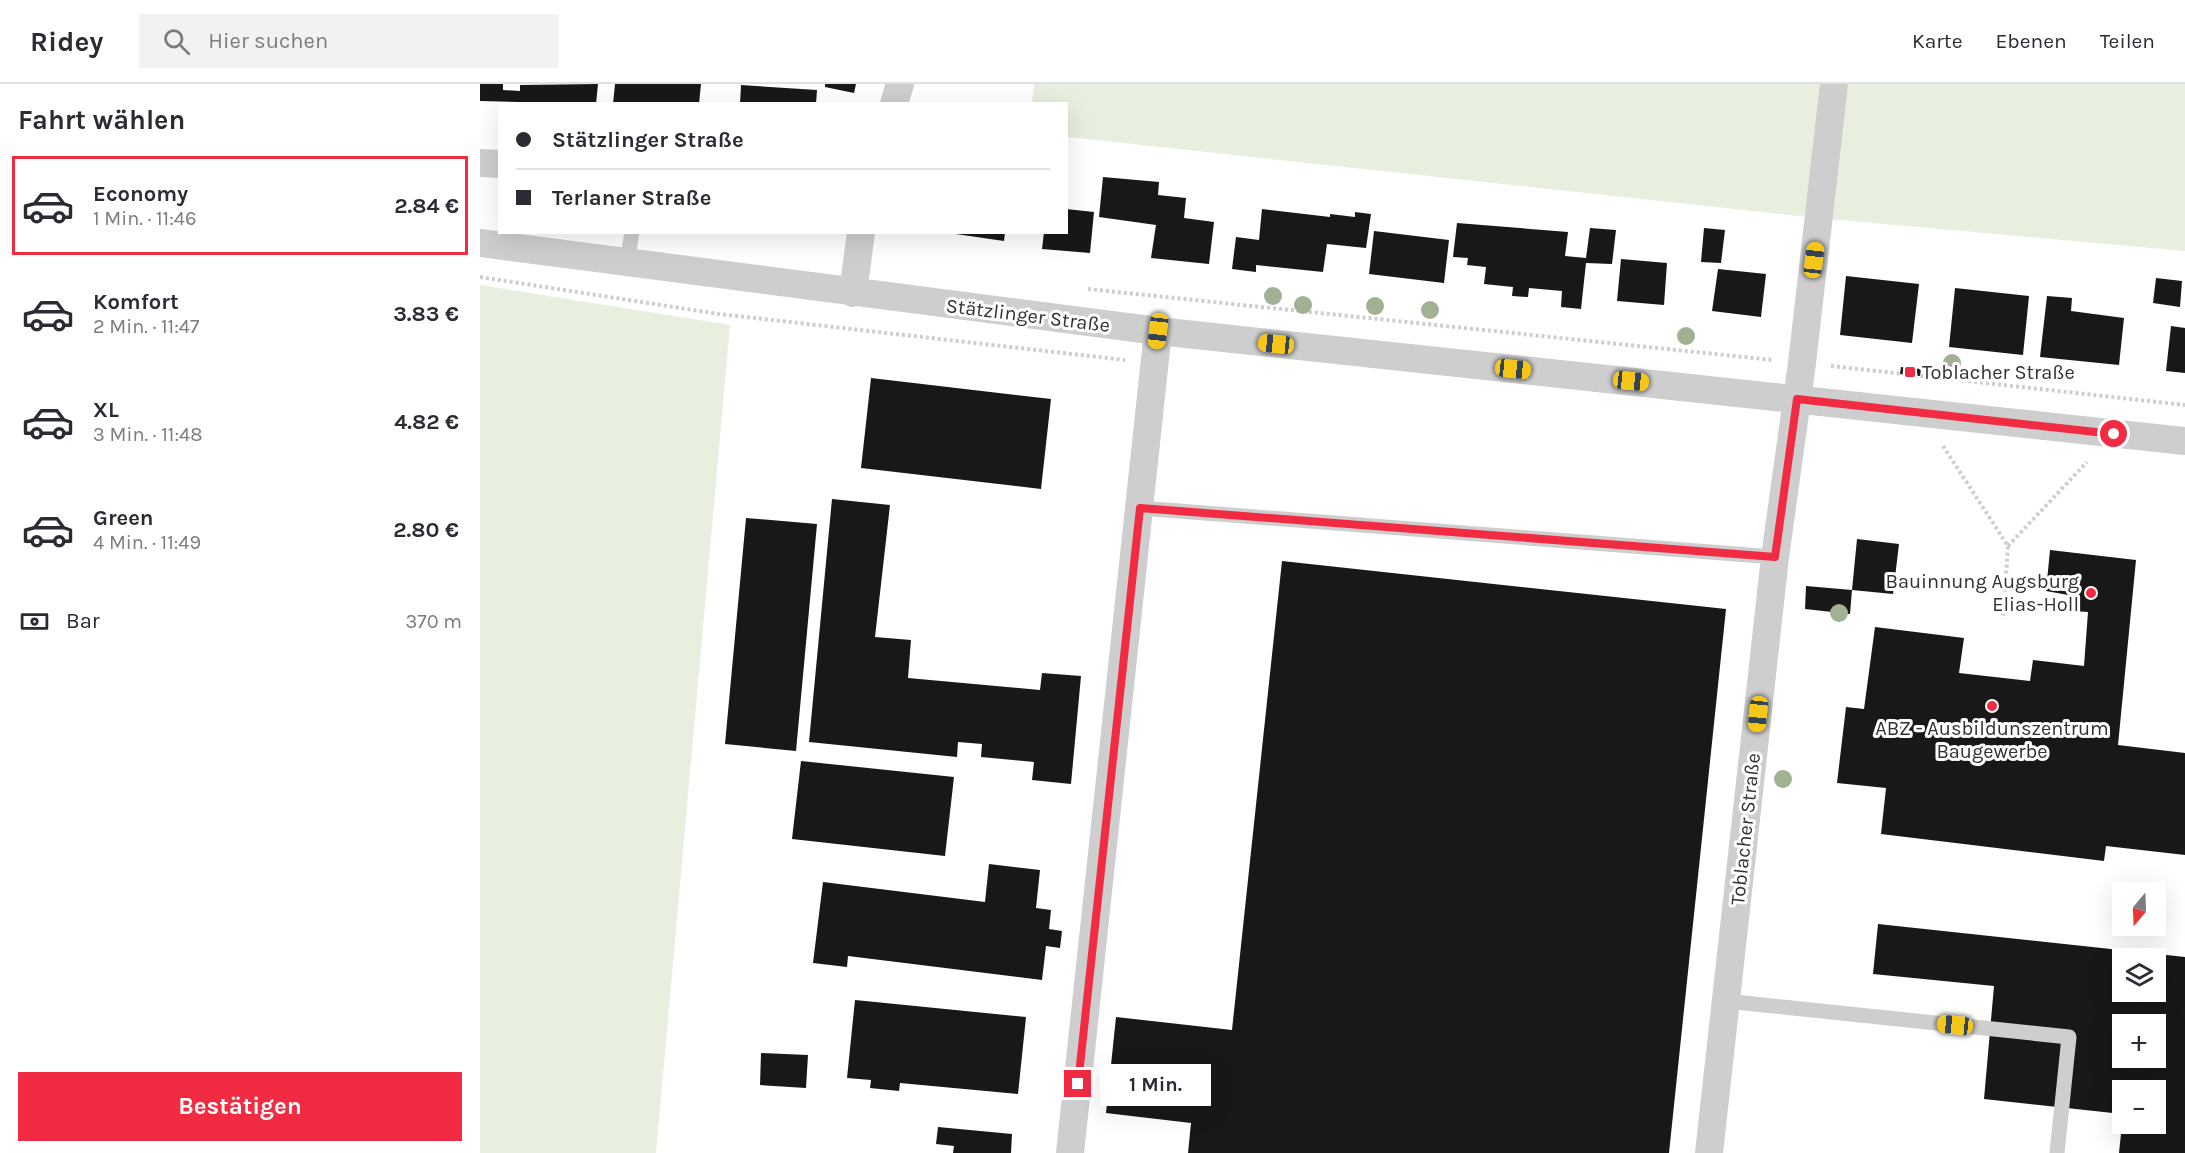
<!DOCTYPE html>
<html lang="de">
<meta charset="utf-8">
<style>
:root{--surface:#fff;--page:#f2f2f3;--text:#2b2b33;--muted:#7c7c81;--line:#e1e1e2;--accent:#f12b41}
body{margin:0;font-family:Karla,sans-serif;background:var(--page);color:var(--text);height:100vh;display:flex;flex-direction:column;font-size:22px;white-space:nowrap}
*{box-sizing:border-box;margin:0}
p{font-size:20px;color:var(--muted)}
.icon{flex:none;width:33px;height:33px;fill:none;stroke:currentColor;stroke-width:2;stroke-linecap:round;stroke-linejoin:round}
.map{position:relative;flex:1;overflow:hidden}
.details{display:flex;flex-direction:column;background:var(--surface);width:480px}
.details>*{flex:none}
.guide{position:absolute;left:18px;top:18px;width:570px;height:132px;border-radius:0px;box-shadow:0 6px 24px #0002;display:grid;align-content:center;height:132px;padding:0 18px;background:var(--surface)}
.needle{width:39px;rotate:199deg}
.controls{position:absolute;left:1632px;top:798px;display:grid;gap:12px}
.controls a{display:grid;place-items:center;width:54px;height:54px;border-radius:0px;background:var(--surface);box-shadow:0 6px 24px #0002;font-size:30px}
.end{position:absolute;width:27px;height:27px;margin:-14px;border:8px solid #f12b41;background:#fff;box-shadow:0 0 0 3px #fff}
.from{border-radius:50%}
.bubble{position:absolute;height:42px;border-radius:0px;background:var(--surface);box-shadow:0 6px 24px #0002;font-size:20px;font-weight:700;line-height:42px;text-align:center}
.car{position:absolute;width:18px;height:36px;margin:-18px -9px;border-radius:8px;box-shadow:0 0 4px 2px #0007;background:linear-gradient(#f5c518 24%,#345 0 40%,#f5c518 0 76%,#345 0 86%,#f5c518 0)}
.guide b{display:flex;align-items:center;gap:21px;height:57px;font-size:22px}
.guide b+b{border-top:2px solid var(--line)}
.guide i{width:15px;height:15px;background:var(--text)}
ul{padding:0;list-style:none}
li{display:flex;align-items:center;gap:18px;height:99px;margin:0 12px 9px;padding:0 6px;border:3px solid transparent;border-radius:0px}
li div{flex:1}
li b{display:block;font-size:22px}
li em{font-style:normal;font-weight:700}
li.current{border-color:var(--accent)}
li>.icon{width:54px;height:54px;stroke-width:1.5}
h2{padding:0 18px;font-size:27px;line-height:72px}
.pay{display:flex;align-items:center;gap:15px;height:66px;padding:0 18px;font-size:22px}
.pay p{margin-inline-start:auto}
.action{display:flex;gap:12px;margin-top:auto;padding:12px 18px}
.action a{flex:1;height:69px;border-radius:0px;background:var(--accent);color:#fff;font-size:24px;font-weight:700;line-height:69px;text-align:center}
header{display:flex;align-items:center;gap:36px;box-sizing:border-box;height:84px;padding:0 30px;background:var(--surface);border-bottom:2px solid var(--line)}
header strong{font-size:28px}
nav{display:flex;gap:33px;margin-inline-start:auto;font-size:21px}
.search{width:420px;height:54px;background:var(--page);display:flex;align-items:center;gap:15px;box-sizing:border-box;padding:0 21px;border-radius:0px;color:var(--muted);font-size:22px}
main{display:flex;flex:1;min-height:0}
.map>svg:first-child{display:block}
.green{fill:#e8efdf}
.building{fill:#181818;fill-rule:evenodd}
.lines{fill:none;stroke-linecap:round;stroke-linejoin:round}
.path{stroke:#cecece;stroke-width:4;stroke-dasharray:3 3;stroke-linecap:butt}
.lane{stroke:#cecece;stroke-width:15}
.street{stroke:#cecece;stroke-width:28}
.tree{fill:#a2b193}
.route{stroke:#f12b41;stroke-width:8}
.poi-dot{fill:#f12b41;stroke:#fff;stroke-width:2}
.labels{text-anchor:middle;stroke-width:6;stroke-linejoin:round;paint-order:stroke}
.street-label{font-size:20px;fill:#313131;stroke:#fff}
.poi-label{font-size:20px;fill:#313131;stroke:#fff;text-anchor:start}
</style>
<header>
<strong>Ridey</strong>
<div class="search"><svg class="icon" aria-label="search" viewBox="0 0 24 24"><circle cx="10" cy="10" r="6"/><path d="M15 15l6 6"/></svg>Hier suchen</div>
<nav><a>Karte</a><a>Ebenen</a><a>Teilen</a></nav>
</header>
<main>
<section class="details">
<h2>Fahrt wählen</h2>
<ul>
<li class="current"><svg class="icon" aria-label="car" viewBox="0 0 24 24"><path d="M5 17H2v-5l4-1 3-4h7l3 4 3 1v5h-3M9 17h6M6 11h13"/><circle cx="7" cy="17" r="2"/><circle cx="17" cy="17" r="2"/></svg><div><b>Economy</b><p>1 Min. · 11:46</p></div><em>2.84 €</em></li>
<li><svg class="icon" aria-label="car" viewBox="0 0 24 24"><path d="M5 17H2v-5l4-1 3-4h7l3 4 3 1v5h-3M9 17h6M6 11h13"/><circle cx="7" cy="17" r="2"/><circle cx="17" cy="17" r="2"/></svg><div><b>Komfort</b><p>2 Min. · 11:47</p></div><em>3.83 €</em></li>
<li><svg class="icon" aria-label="car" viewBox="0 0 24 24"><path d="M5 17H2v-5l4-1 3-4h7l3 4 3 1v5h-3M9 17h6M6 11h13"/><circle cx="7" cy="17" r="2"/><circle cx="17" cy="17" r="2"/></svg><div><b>XL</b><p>3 Min. · 11:48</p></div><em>4.82 €</em></li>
<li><svg class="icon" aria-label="car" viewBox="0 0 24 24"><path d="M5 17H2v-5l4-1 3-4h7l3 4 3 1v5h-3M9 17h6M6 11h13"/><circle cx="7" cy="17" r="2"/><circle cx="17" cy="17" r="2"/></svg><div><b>Green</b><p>4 Min. · 11:49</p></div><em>2.80 €</em></li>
</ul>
<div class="pay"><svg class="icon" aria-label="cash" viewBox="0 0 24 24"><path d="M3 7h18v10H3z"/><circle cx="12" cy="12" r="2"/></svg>Bar<p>370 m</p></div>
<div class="action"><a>Bestätigen</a></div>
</section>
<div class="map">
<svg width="1705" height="1069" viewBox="0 0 1705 1069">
<rect width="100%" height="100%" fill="#fff"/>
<path class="green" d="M554,0H1705V167L1338,134L587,53L586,20H552Z
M0,201L250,241L176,1069H0Z"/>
<path class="building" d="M0,0H23V6L40,7V1L118,0L116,20L0,17Z
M135,0H221L219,20H133Z
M345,0H376L374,9L345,3Z
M261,1L337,6L336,20H260Z
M623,93L679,98L678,111L706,114L704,134L734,138L729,180L671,174L676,141L619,133Z
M586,125L614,128L610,169L562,165L564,148H586Z
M782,125L850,133V130L875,133V128L891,130L886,164L847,160L843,188L776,181V188L752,185L756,153L779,156Z
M977,139L1088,148L1085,172L1106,174L1110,144L1136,146L1132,180L1106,179L1101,225L1081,223L1082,207L1049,204L1048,213L1032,212L1033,203L1004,200L1006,183L987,181L988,174L973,173Z
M1224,144L1245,146L1241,179L1221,178Z
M894,147L969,156L964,199L889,190Z
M462,148H525L524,157Z
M1141,175L1187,179L1184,221L1137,217Z
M1238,185L1286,190L1281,233L1232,227Z
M1366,192L1439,200L1432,259L1360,251Z
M1676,194L1702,197L1700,223L1673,219Z
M1475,204L1549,212L1543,271L1469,263Z
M1567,212L1592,214L1591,227L1644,234L1639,281L1560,273Z
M1691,242L1705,244V289L1686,287Z
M1421,283L1441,285L1440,292L1420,290Z
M391,294L571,315L561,405L381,384Z
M352,415L410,421L395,553L431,556L428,594L560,606L562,589L601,592L591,700L552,696L554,678L501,673L502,660L478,658L477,673L329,658Z
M266,434L337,440L316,667L245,660Z
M1377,455L1419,460L1413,510L1372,506L1370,530L1325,525L1326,502L1372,506Z
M1570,466L1656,476L1638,661L1705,669V771L1626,762L1624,777L1401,750L1406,704L1357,699L1366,623L1384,625L1395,543L1484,554L1479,589L1550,597L1553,576L1604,582L1608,528L1593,527L1594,512L1566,507Z
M802,477L1246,525L1189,1069H708L711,1039L626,1029L636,933L752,946Z
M321,677L474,693L465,772L312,755Z
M509,780L560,786L556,824L571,826L569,845L582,847L580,864L566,862L562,896L368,872L367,883L333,879L343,798L505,818Z
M1398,840L1705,873V1069H1639L1642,1040H1676V1006H1642V1030L1504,1015L1514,902L1393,890ZM1642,874H1676V908H1642ZM1642,940H1676V974H1642Z
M375,916L546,933L538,1010L420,999L419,1007L390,1004L391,996L367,994Z
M281,969L328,971L326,1004L280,1001Z
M458,1043L532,1050L531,1069H473L474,1062L456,1060Z"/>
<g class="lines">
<path class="path" d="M0,193L239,230L645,276
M608,205L1293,276
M1351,282L1705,321
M1463,362L1528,462L1523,535
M1528,462L1607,378"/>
<path class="lane" d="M147,179L152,148
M660,424L1295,473
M1246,917L1589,953L1577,1069"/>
<path class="street" d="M414,20L420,0
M0,79L20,80
M0,159L678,247L1705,357
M373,209L381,148
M590,1069L678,247
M1229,1069L1295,473L1322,279L1354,0"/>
</g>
<g class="tree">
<circle cx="793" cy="212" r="9"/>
<circle cx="823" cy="221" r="9"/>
<circle cx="895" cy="222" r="9"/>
<circle cx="950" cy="226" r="9"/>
<circle cx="1206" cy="252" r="9"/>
<circle cx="1472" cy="279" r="9"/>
<circle cx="1359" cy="529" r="9"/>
<circle cx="1303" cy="695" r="9"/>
</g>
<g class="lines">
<path class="route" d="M598,1000L660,424L1295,473L1317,315L1634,350"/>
</g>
<g class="poi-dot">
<rect x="1424" y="282" width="12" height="12" rx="3"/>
<circle cx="1611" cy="509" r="6"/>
<circle cx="1512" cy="622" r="6"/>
</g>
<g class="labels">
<g class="street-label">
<text transform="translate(548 231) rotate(7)" y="7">Stätzlinger Straße</text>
<text transform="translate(1265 745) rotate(-84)" y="7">Toblacher Straße</text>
</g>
<g class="poi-label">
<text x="1442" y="295">Toblacher Straße</text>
<text x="1599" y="504" text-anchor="end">Bauinnung Augsburg<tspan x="1599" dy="23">Elias-Holl</tspan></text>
<text x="1512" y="651" text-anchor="middle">ABZ - Ausbildunszentrum<tspan x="1512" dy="23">Baugewerbe</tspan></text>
</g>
</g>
</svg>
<div class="controls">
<a><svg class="needle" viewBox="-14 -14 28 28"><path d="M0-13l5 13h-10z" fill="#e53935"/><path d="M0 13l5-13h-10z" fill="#7c7c81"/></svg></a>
<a><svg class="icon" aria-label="layers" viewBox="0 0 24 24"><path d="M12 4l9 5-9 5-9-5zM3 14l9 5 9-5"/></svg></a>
<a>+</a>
<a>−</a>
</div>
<i class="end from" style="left:1634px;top:350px"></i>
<i class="end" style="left:598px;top:1000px"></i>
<div class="bubble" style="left:620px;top:980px;width:111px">1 Min.</div>
<i class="car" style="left:1334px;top:176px;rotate:7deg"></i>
<i class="car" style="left:678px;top:247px;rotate:187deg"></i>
<i class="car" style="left:796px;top:260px;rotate:276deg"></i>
<i class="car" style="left:1033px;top:285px;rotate:96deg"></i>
<i class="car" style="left:1151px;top:297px;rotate:96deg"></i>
<i class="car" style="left:1278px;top:630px;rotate:186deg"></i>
<i class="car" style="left:1475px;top:941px;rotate:276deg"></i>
<div class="guide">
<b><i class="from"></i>Stätzlinger Straße</b>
<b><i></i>Terlaner Straße</b>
</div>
</div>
</main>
